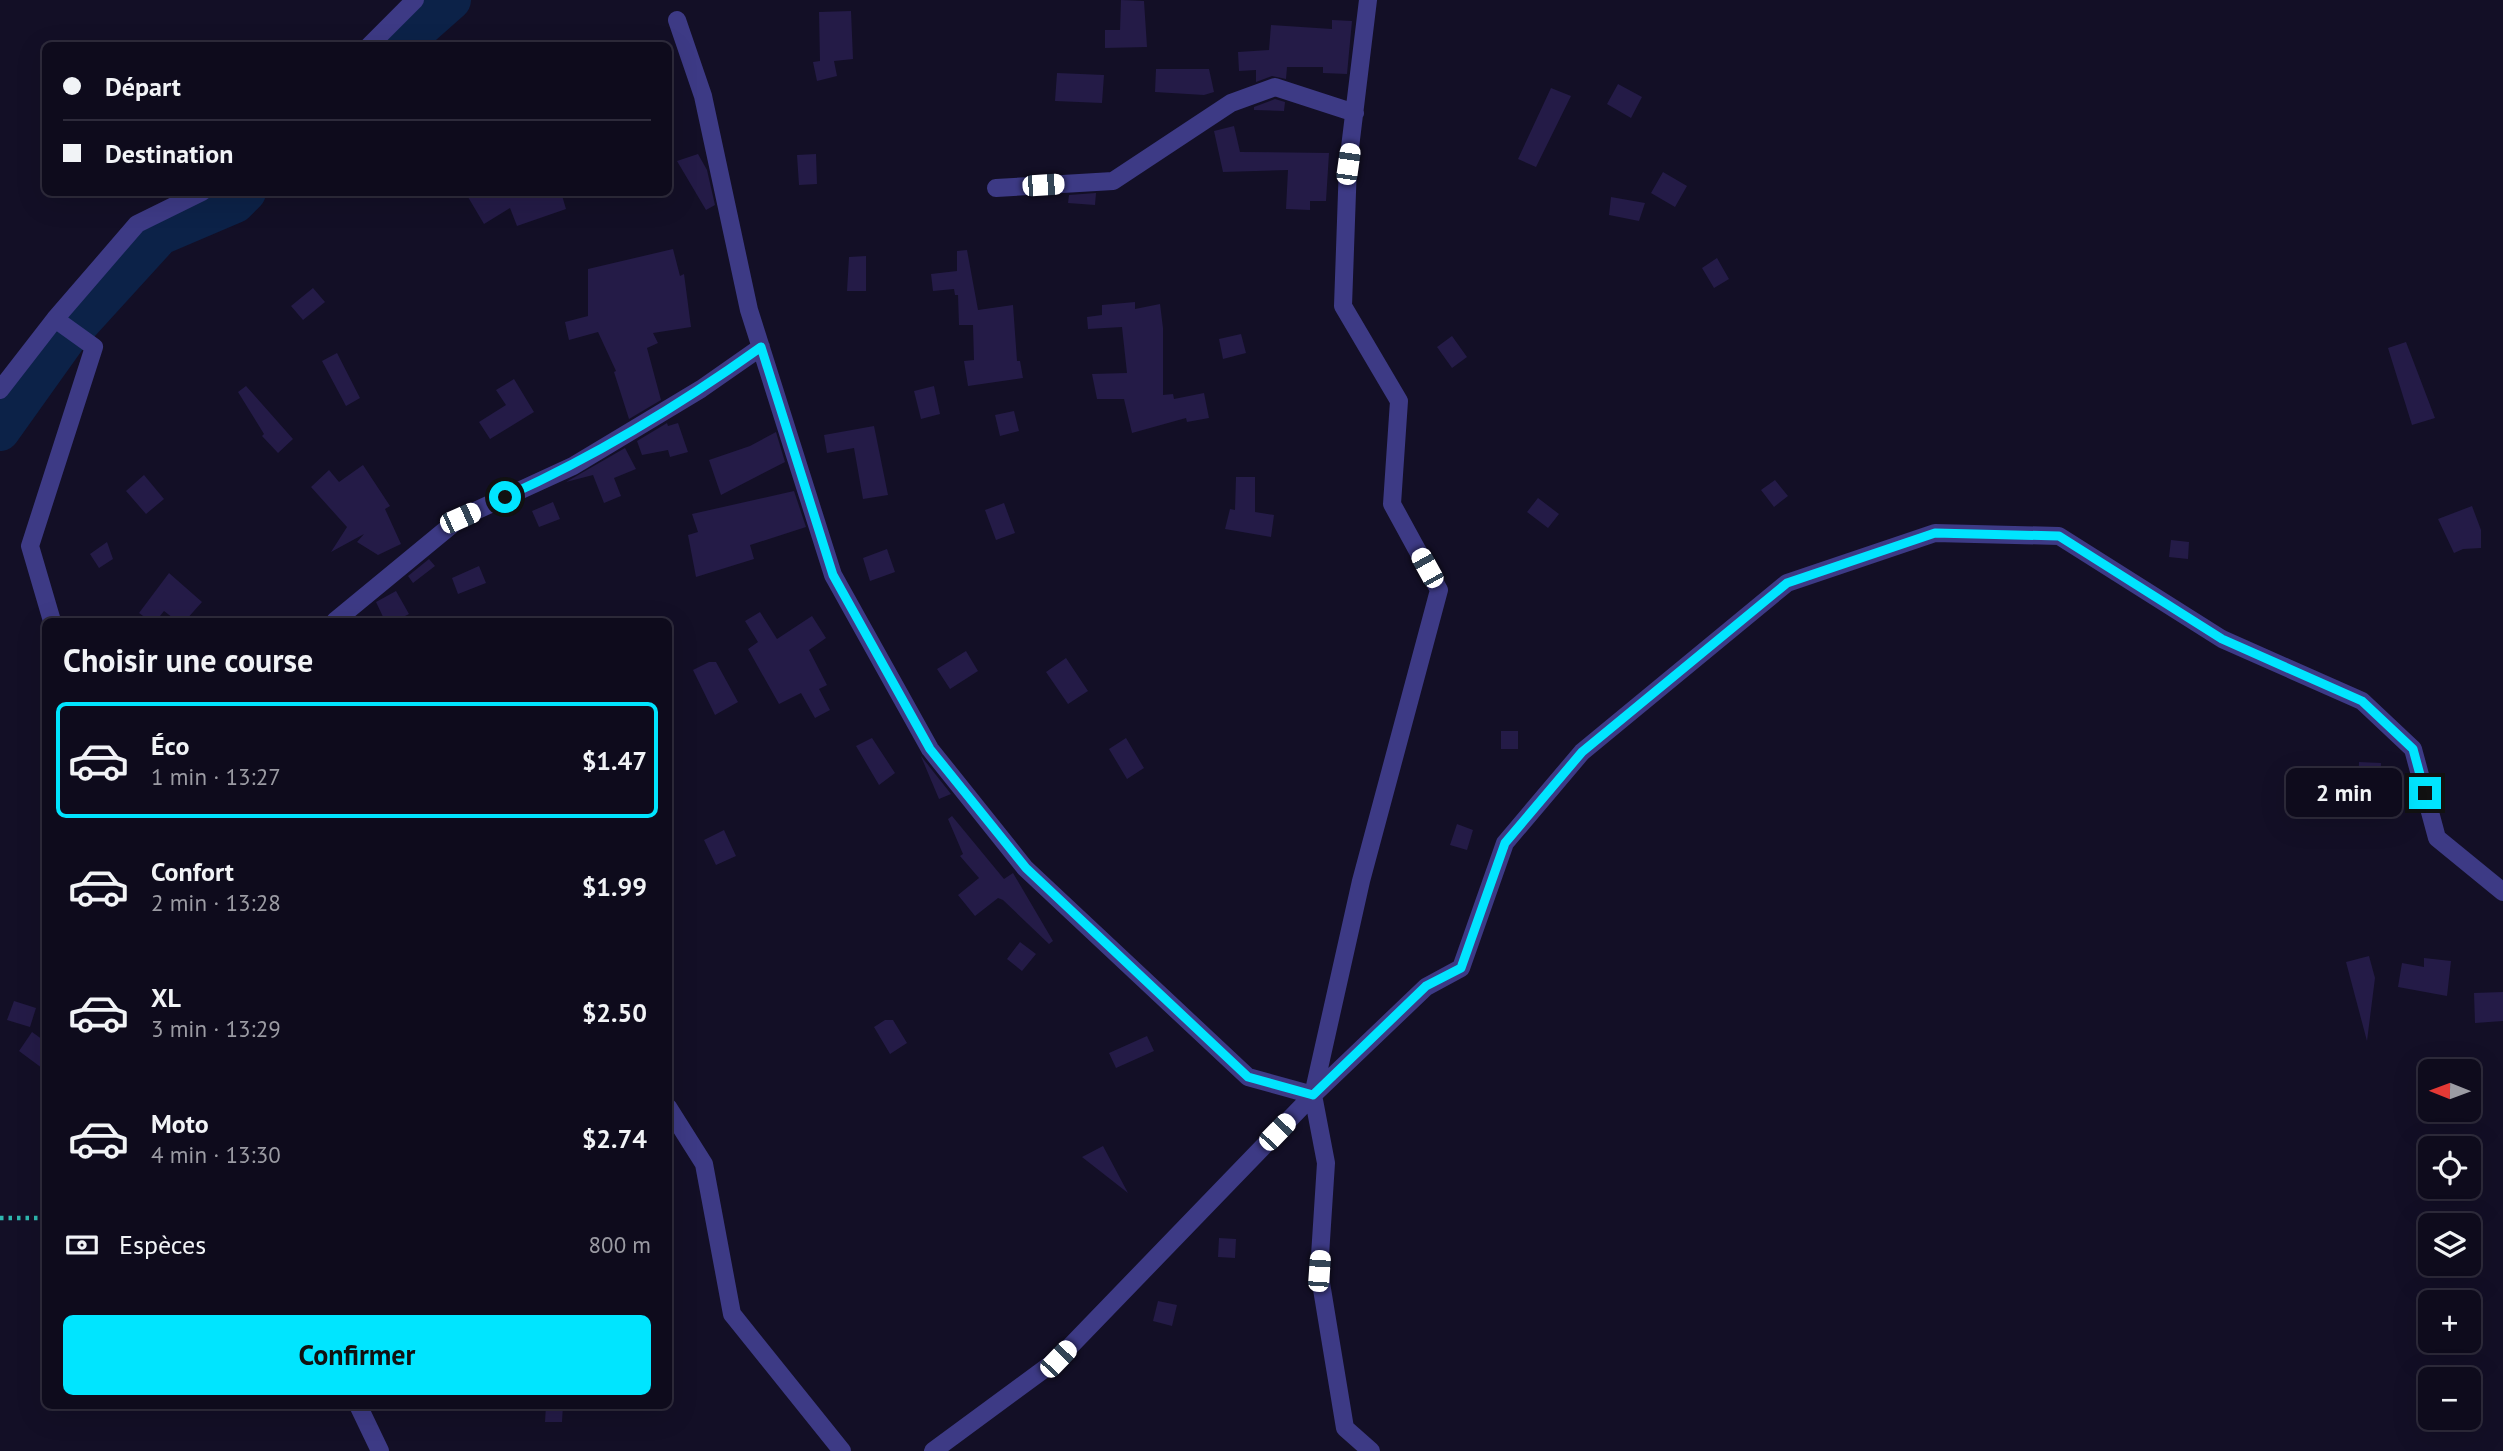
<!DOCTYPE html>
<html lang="fr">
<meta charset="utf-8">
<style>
:root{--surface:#0e0b1c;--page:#171425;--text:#f1f3f6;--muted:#9b9ba3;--line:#2e2b3b;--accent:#00e5ff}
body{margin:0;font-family:"PT Sans",sans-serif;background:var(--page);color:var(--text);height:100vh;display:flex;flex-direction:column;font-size:26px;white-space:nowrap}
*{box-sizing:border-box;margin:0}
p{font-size:23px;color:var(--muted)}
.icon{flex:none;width:38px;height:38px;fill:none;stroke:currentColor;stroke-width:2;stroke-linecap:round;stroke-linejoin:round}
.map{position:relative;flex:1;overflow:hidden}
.details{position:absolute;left:42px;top:618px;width:630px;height:791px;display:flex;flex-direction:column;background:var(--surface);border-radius:10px;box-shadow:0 7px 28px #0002,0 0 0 2px var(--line)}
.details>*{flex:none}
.hud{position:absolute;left:42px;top:42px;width:630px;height:154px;border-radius:10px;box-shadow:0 7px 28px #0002,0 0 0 2px var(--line);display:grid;align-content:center;height:154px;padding:0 21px;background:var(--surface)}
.needle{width:46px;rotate:271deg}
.tools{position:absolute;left:2418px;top:1059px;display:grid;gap:14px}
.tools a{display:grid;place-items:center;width:63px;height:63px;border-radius:10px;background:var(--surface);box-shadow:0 7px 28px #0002,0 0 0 2px var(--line);font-size:35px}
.end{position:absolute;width:32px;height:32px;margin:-16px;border:9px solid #00e5ff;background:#111;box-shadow:0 0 0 4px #111}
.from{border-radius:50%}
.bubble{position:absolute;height:49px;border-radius:10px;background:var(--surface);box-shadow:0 7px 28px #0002,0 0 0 2px var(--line);font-size:23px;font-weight:800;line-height:49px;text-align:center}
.car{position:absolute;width:21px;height:42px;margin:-21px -10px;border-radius:9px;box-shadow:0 0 5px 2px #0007;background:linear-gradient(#fff 24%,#345 0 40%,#fff 0 76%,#345 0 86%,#fff 0)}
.hud b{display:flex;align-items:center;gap:24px;height:66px;font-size:26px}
.hud b+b{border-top:2px solid var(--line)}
.hud i{width:18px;height:18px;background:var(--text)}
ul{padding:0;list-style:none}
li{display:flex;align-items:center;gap:21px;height:116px;margin:0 14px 10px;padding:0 7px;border:4px solid transparent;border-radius:10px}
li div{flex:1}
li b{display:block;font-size:26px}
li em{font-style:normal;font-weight:800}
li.selected{border-color:var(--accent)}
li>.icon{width:63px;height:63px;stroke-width:1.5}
h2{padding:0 21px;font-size:32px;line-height:84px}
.pay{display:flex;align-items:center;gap:18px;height:77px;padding:0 21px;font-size:26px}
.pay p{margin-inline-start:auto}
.primary-button{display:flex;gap:14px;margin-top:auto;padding:14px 21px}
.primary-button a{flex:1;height:80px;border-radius:10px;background:var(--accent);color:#111;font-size:28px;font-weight:800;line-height:80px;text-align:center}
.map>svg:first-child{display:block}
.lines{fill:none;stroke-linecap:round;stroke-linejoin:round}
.river{stroke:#0c2248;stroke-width:40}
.building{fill:#241b47}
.path{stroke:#2fb8b0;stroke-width:4.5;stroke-dasharray:3.5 5;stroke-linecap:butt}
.minor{stroke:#3d3a85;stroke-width:18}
.route{stroke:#00e5ff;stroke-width:9}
</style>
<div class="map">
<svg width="2503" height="1451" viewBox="0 0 2503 1451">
<rect width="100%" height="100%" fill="#130f26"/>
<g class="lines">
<path class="river" d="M399,46L451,0
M0,431L67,337L160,235L235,203L246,192"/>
</g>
<path class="building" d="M1121,0L1144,1L1147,47L1105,48V30H1120Z
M851,11L853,59L834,61L837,76L817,81L813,62L820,61L819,12Z
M1332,20L1352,21L1347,74L1323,73V67H1287L1286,79L1272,76L1256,82V70L1239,71L1238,52L1269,50L1271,25L1332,29Z
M1156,69H1209L1214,92L1204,95L1155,92Z
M1057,73L1104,75L1102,103L1055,101Z
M1618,84L1642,97L1631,118L1607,104Z
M1551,88L1571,96L1536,167L1518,159Z
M1275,99L1285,102L1284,111L1254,110V107Z
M1234,126L1240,152L1329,153L1326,201H1310V210L1286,209L1288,170L1223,172L1214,131Z
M698,154L707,170L715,205L706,210L677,161Z
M816,154L817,184L799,185L797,155Z
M1663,172L1687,186L1675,207L1651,193Z
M465,192H561L566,209L517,226L510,208L484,224Z
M1096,193L1095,205L1068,203L1069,195Z
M1611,197L1645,203L1639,221L1609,215Z
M673,249L680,276L684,274L691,327L653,333L658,343L647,348L661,400L629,419L614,372L616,371L598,332L569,340L565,322L588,316V269Z
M967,250L978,310L1013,305L1017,361H1020L1023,378L968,386L964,361L974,360L973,325H959L958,295H955L954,289L933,291L931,274L957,271V251Z
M866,256V291H847L849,257Z
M1717,258L1729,279L1714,288L1702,268Z
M313,288L325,302L303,320L291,306Z
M1135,302V309L1160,304L1163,328V395L1173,394L1174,399L1204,393L1209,418L1187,422L1186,418L1132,433L1124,399H1097L1092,374L1127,373L1122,327L1088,329L1087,317L1102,315V305Z
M1241,334L1246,353L1223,359L1219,339Z
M1452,336L1467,357L1452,368L1437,347Z
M2406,342L2435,418L2412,425L2388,348Z
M337,353L360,398L346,406L322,361Z
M514,379L534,412L490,439L479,422L506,405L496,390Z
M246,386L293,439L278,453L262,436L264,434L238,392Z
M934,386L940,414L921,419L914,391Z
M1014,411L1019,431L1000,436L995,415Z
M667,423L668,426L678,423L688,452L670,457L668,450L642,455L637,441Z
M874,426L888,495L863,499L854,448L827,453L824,435Z
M776,432L785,462L721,495L709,460L750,446Z
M625,448L636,469L614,478L621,496L604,503L593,475L566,482Z
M363,465L390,506L385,509L401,544L378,555L357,542L364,534L331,552L347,527L311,487L329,470L339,482Z
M144,475L164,499L146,514L126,491Z
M1236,477H1255V512L1274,515L1271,537L1225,529L1230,509L1235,510Z
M1775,480L1788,496L1774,507L1761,490Z
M794,491L806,527L750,545L754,559L696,577L688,535L698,532L692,514Z
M1538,498L1559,514L1548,528L1527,512Z
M553,502L560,519L539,527L532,511Z
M1004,503L1015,533L996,540L985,510Z
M2472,506L2481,530V548L2463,549L2454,553L2438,519Z
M2171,540L2189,542L2188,559L2169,557Z
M107,542L113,559L99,568L90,554Z
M887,549L895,572L870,581L863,558Z
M429,559L435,566L413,583L408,576Z
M479,566L486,583L458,594L452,578Z
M169,573L202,602L185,621H177L164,611L156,621H150L139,613Z
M396,591L409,614L395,621H385L376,602Z
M760,612L777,639L812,616L826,638L809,650L827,685L819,689L830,710L815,718L801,693L779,704L748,649L758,642L745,621Z
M966,651L978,671L950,689L937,669Z
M1066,658L1088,691L1068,704L1046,672Z
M709,662H716L738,702L715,715L693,670Z
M1501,731H1518V749H1501Z
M872,738L895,773L879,785L856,746Z
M1126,738L1144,768L1127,779L1109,749Z
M920,754L921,756L951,794L939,799Z
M2359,762L2381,763L2380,786L2358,785Z
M952,816L1004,879L1013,873L1053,941L1049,944L1003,900L998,898L975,916L958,895L979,878L960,856L963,854L948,819Z
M1457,824L1473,830L1467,850L1450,845Z
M724,830L736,856L716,865L704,840Z
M1020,942L1036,954L1022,971L1007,959Z
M2369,956L2375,978L2367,1041L2346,962Z
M2424,958L2451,961L2447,996L2398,987L2402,963L2424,967Z
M2503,992V1021L2475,1023L2474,993Z
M14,1001L36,1008L30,1027L7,1020Z
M885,1020H893L907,1043L890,1054L874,1027Z
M32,1032L46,1042V1071L19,1051Z
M1147,1036L1154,1051L1116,1068L1109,1053Z
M1103,1146L1128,1193L1082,1157Z
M1219,1238L1236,1239L1235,1258L1218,1257Z
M1158,1301L1177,1305L1172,1326L1153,1321Z
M546,1405H563L562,1422H545Z"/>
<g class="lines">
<path class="path" d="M0,1218H46"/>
<path class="minor" d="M1368,0L1348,164L1343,306L1399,401L1392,504L1439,590L1361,881L1313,1095L1326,1163L1319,1271L1345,1428L1371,1451
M677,20L703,96L749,310L833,575L930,749L1025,868L1248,1077L1313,1095
M369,46L415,0
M996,188L1113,181L1231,103L1275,87L1355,113
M0,390L55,319L137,224L202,192
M52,621L30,546L94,347L55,319
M335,621L460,518L573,466L701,389L761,347
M668,1107L704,1164L732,1314L842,1451
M358,1405L380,1451
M933,1451L1058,1359L1313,1095L1426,987L1461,968L1505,843L1582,752L1787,583L1935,533L2059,536L2222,639L2362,701L2413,749L2437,838L2503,892"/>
</g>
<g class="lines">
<path class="route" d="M505,497C596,456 680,405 761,347L833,575L930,749L1026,868L1248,1077L1313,1095L1426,986L1461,968L1505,843L1582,752L1787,583L1935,533L2059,536L2222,639L2362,701L2413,749L2425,793"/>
</g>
</svg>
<div class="tools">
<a><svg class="needle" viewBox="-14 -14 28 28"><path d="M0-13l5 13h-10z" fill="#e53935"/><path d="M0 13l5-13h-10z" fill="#9b9ba3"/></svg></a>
<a><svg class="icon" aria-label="locate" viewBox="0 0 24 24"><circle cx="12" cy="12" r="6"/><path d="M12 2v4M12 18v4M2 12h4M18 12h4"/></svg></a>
<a><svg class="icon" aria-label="layers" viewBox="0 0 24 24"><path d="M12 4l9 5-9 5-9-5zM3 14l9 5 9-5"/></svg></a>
<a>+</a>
<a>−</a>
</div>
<i class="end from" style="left:505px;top:497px"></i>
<i class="end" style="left:2425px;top:793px"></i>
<div class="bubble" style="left:2286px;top:768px;width:116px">2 min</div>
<i class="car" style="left:1348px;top:164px;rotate:8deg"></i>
<i class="car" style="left:1043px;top:185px;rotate:86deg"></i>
<i class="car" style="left:460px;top:518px;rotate:66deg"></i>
<i class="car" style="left:1427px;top:568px;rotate:331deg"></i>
<i class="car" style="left:1277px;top:1132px;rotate:44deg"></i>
<i class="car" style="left:1319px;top:1271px;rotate:4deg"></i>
<i class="car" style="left:1058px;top:1359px;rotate:44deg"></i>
<div class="hud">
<b><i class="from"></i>Départ</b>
<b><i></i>Destination</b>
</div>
<section class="details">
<h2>Choisir une course</h2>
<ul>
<li class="selected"><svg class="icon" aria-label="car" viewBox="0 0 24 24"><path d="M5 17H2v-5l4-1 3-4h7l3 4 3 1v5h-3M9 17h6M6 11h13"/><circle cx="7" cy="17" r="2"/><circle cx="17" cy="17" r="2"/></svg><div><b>Éco</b><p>1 min · 13:27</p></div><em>$1.47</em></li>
<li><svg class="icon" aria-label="car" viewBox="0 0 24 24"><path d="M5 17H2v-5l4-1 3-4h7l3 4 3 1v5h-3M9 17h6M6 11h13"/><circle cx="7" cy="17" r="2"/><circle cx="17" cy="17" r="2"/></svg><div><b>Confort</b><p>2 min · 13:28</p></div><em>$1.99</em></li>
<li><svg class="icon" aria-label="car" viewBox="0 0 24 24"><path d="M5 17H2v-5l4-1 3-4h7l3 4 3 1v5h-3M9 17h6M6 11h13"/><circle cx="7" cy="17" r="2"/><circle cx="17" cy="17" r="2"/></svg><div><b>XL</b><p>3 min · 13:29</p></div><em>$2.50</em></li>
<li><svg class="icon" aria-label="car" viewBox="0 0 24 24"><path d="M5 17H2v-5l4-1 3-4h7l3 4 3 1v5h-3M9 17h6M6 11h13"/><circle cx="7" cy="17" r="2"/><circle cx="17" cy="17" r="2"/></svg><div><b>Moto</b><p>4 min · 13:30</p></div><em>$2.74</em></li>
</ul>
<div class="pay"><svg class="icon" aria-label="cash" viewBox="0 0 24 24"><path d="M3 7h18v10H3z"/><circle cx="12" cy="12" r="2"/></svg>Espèces<p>800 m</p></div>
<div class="primary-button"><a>Confirmer</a></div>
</section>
</div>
